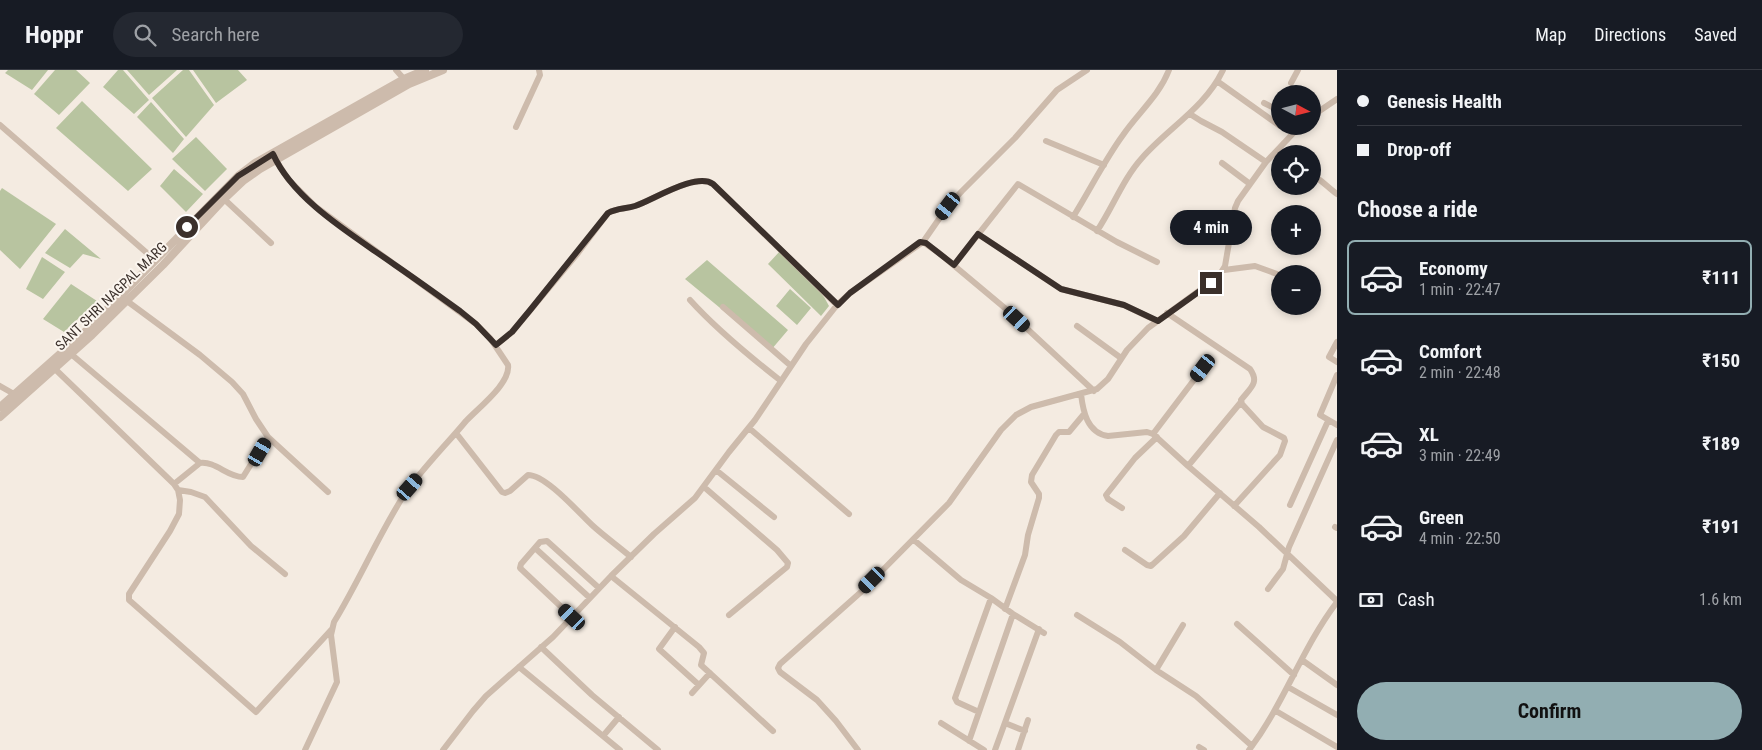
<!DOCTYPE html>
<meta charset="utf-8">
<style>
:root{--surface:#171b24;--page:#242831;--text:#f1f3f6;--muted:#9ea1a6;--line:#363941;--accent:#92aeb2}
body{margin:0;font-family:"Roboto Condensed",sans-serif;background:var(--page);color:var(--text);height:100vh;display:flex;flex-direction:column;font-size:19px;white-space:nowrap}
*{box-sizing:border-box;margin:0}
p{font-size:16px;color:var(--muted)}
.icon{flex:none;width:28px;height:28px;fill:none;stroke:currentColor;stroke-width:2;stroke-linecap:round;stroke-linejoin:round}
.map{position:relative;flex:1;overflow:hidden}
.sheet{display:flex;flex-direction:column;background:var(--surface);width:425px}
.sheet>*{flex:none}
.banner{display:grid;align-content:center;height:110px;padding:0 20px;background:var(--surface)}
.needle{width:32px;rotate:97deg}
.fabs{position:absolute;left:1271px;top:15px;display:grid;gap:10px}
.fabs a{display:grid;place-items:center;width:50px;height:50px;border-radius:50%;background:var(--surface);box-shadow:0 2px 8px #0003;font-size:25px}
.end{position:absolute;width:22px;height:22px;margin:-11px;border:6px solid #3b302b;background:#fff;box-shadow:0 0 0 2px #fff}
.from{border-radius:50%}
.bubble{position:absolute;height:35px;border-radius:18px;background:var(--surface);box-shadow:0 2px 8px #0003;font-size:16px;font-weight:700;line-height:35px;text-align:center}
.car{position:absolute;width:15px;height:30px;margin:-15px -8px;border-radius:6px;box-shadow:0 0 4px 1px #0007;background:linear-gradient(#222 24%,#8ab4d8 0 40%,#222 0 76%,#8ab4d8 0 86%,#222 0)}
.banner b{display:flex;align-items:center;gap:18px;height:48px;font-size:19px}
.banner b+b{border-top:1px solid var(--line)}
.banner i{width:12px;height:12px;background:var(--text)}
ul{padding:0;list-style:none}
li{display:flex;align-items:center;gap:15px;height:75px;margin:0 10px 8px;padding:0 10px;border:2px solid transparent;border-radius:8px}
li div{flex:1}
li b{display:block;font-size:19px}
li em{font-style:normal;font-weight:700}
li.current{border-color:var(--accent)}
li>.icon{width:45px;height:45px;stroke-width:1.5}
h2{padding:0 20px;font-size:22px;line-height:60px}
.pay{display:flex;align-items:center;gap:12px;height:55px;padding:0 20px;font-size:19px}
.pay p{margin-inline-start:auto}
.cta{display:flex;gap:10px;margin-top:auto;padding:10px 20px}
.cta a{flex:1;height:58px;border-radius:30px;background:var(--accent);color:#111;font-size:20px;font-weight:700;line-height:58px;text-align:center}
header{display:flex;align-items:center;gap:30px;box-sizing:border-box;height:70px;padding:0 25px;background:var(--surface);border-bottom:1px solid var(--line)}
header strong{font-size:24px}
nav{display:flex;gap:28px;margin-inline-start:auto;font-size:18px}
.search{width:350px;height:45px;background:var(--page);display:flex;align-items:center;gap:12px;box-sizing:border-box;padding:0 18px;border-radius:28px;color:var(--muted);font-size:19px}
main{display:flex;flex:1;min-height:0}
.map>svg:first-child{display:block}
.green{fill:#b8c4a0}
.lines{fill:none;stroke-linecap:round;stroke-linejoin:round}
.minor{stroke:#cdbbac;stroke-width:6}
.tertiary{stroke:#cdbbac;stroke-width:8}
.route{stroke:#3b302b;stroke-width:6}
.labels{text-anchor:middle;stroke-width:4;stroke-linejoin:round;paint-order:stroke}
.street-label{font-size:14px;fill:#3b302b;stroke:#fbf5ee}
</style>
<header>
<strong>Hoppr</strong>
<div class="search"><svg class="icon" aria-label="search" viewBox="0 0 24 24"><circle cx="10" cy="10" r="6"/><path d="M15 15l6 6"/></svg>Search here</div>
<nav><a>Map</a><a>Directions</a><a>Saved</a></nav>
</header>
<main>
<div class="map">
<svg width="1337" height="680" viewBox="0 0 1337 680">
<rect width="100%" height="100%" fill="#f4ebe1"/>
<path class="green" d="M8,0H48L32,20L5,3Z
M55,0H76L90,13L59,45L34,24Z
M118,0H123L149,30L134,44L103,17Z
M127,0H177L149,25Z
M183,0H189L214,35L186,67L152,28Z
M193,0H238L247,10L216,33Z
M82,31L152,99L128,121L56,58Z
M151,32L184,69L173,83L137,47Z
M196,67L227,99L205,121L172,89Z
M174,99L203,124L186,142L160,116Z
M2,118L56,154L20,199L0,180V121Z
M65,159L101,189L83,184L70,198L45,183Z
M780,181C797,198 819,214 829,236L821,246L768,194Z
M42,187L65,202L43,229L26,219Z
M707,190L788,260L771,280L685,209Z
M71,214L97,231L64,262L43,249Z
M790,219L811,238L797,255L776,236Z"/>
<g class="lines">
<path class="minor" d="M396,0L404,9
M1217,11L1280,56
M1291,13L1298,0
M1264,33L1280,41
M1190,44L1201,51L1222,62L1266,92
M1312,46L1337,29
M0,55L155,190
M516,57L540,5L539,0
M1046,71L1104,95
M274,87L288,109L316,137L476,254L490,268L508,295C511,313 478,338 466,351C447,374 420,401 404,425C378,466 359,511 334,552L331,565L337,612L305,680
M1222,93L1250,114
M1312,105C1322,110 1328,118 1337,124
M224,129L271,173
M1073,147C1090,120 1104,91 1123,65C1138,43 1159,26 1169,0
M1097,161C1113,137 1123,109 1142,88C1168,58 1205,38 1223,0
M978,164L1061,219L1124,235L1157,251
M923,172L939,183L1006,239L1094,321
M954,195L1018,114L1117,172L1157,192
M1224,200L1255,196L1277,204
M690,230C717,260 749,286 781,311
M127,231L200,285L232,312L243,324L256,349L268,367L328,422
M837,235L850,223L923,172L948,136L962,121L1015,68L1057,20L1087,0
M723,237L791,296
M1167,243L1250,299C1260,313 1250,318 1241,330L1242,334L1263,357L1284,368L1285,371L1280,385L1234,436
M1077,256L1121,288
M1337,272L1329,287L1337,292
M71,284L200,393
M54,298L174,414L178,420L180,430L179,444L170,461L129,524V530L256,642L332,559
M1337,305L1320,345L1337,355
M0,316L14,324
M1081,324C1083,341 1087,363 1108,366L1147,362L1153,364L1188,396L1259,457L1337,531
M749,358L849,444
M456,363L502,422L505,423L510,421L528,405C546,405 578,442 592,455C604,466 618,476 631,487
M1153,364L1203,298
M1188,396L1241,332
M716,400L774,447
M174,414L200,393C216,391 227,407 243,407L268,367
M704,417L777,480L788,493L787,497L729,545
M178,420L191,422L205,427L251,476L285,504
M1290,435L1328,351
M1122,438L1108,429L1106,425L1135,388L1157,367
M1335,457L1337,458
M914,470L961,510L991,528L1013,544L1044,563
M535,478L590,528
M1125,480L1147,495L1151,496L1184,466L1220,423
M611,506L699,577L704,583L701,595L773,661
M1268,519L1283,499L1289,477L1337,370
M1005,539L1025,485L1028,465L1039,428V424L1031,412L1032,405L1056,365L1059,362H1069L1084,344
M1077,545L1120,572L1156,600L1196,626L1252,676
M572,547L520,498L521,494L540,472L547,471L599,518
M1237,554L1294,605
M675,557L659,579L699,615
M541,577L592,625L658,680
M1302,590L1337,615
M519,597L620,680
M1156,600L1183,555
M1288,617L1337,645
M692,623L710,603
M1276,641L1337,677
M979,642L957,632L955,628L991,528
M941,653L984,680
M1005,653L1025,661
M603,666L619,647
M969,671L1013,544
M1199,677L1204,680
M443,680L473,641L486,626L553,567L611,506L654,464L695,428L729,382L755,350L806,274L837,235L713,114C696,102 653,130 635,136C626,139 617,138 608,143L578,183L512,262L496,275
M858,680L836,651L817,630L780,602L778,598L780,594L861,522L949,433L1001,360L1016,345L1031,337L1097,319L1108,309L1127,280L1148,258L1218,207L1225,196L1235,138L1238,131L1266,92L1300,56
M995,680L1039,559
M1018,680L1028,650
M1249,680C1284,634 1302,578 1337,532"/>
<path class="tertiary" d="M0,337L87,260L238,106L255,93L404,9L425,0
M0,347L92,265L163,195L224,129L243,111L260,99L409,14L443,0"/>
</g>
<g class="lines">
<path class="route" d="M187,157L238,106L273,84C294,131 353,165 395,195C417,210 439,226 460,241L476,254L496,275L512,262L531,239L608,143C617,138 626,139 635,136C653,130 696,102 713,114L838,235L850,223L920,172L926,173L954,195L978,164L1061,219L1124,235L1158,251L1211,213"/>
</g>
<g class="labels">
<g class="street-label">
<text transform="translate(111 226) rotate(-44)" y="5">SANT SHRI NAGPAL MARG</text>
</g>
</g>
</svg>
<div class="fabs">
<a><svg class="needle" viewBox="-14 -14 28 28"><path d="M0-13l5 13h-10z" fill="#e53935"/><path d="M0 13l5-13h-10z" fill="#9ea1a6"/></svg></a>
<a><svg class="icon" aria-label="locate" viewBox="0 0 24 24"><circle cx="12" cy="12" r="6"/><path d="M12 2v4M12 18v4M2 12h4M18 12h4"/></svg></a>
<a>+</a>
<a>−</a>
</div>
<i class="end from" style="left:187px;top:157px"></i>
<i class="end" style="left:1211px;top:213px"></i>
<div class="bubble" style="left:1170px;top:140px;width:82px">4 min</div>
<i class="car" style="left:948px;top:136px;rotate:217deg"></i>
<i class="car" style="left:1017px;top:249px;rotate:133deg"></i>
<i class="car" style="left:1203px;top:298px;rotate:217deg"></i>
<i class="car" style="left:260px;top:382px;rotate:30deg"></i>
<i class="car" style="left:410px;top:417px;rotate:41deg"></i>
<i class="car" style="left:872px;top:510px;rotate:225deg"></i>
<i class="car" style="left:572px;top:547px;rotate:313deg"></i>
</div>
<section class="sheet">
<div class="banner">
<b><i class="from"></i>Genesis Health</b>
<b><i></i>Drop-off</b>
</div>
<h2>Choose a ride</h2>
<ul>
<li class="current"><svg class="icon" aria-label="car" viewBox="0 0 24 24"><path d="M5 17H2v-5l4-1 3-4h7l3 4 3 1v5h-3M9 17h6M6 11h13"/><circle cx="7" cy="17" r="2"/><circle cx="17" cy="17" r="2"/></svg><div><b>Economy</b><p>1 min · 22:47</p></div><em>₹111</em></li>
<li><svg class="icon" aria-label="car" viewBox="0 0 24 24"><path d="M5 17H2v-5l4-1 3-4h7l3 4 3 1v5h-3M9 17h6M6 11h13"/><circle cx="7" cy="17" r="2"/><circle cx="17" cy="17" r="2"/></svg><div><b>Comfort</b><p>2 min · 22:48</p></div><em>₹150</em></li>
<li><svg class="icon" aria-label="car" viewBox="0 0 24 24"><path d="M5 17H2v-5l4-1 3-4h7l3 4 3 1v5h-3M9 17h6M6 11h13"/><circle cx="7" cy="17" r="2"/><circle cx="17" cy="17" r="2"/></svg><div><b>XL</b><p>3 min · 22:49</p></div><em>₹189</em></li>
<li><svg class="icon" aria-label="car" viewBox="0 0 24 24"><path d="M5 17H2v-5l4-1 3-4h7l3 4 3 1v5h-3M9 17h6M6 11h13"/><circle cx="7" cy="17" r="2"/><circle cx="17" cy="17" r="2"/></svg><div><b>Green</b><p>4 min · 22:50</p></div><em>₹191</em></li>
</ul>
<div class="pay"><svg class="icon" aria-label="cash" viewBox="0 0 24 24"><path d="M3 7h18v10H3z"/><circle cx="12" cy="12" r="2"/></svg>Cash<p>1.6 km</p></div>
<div class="cta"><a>Confirm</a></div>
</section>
</main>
